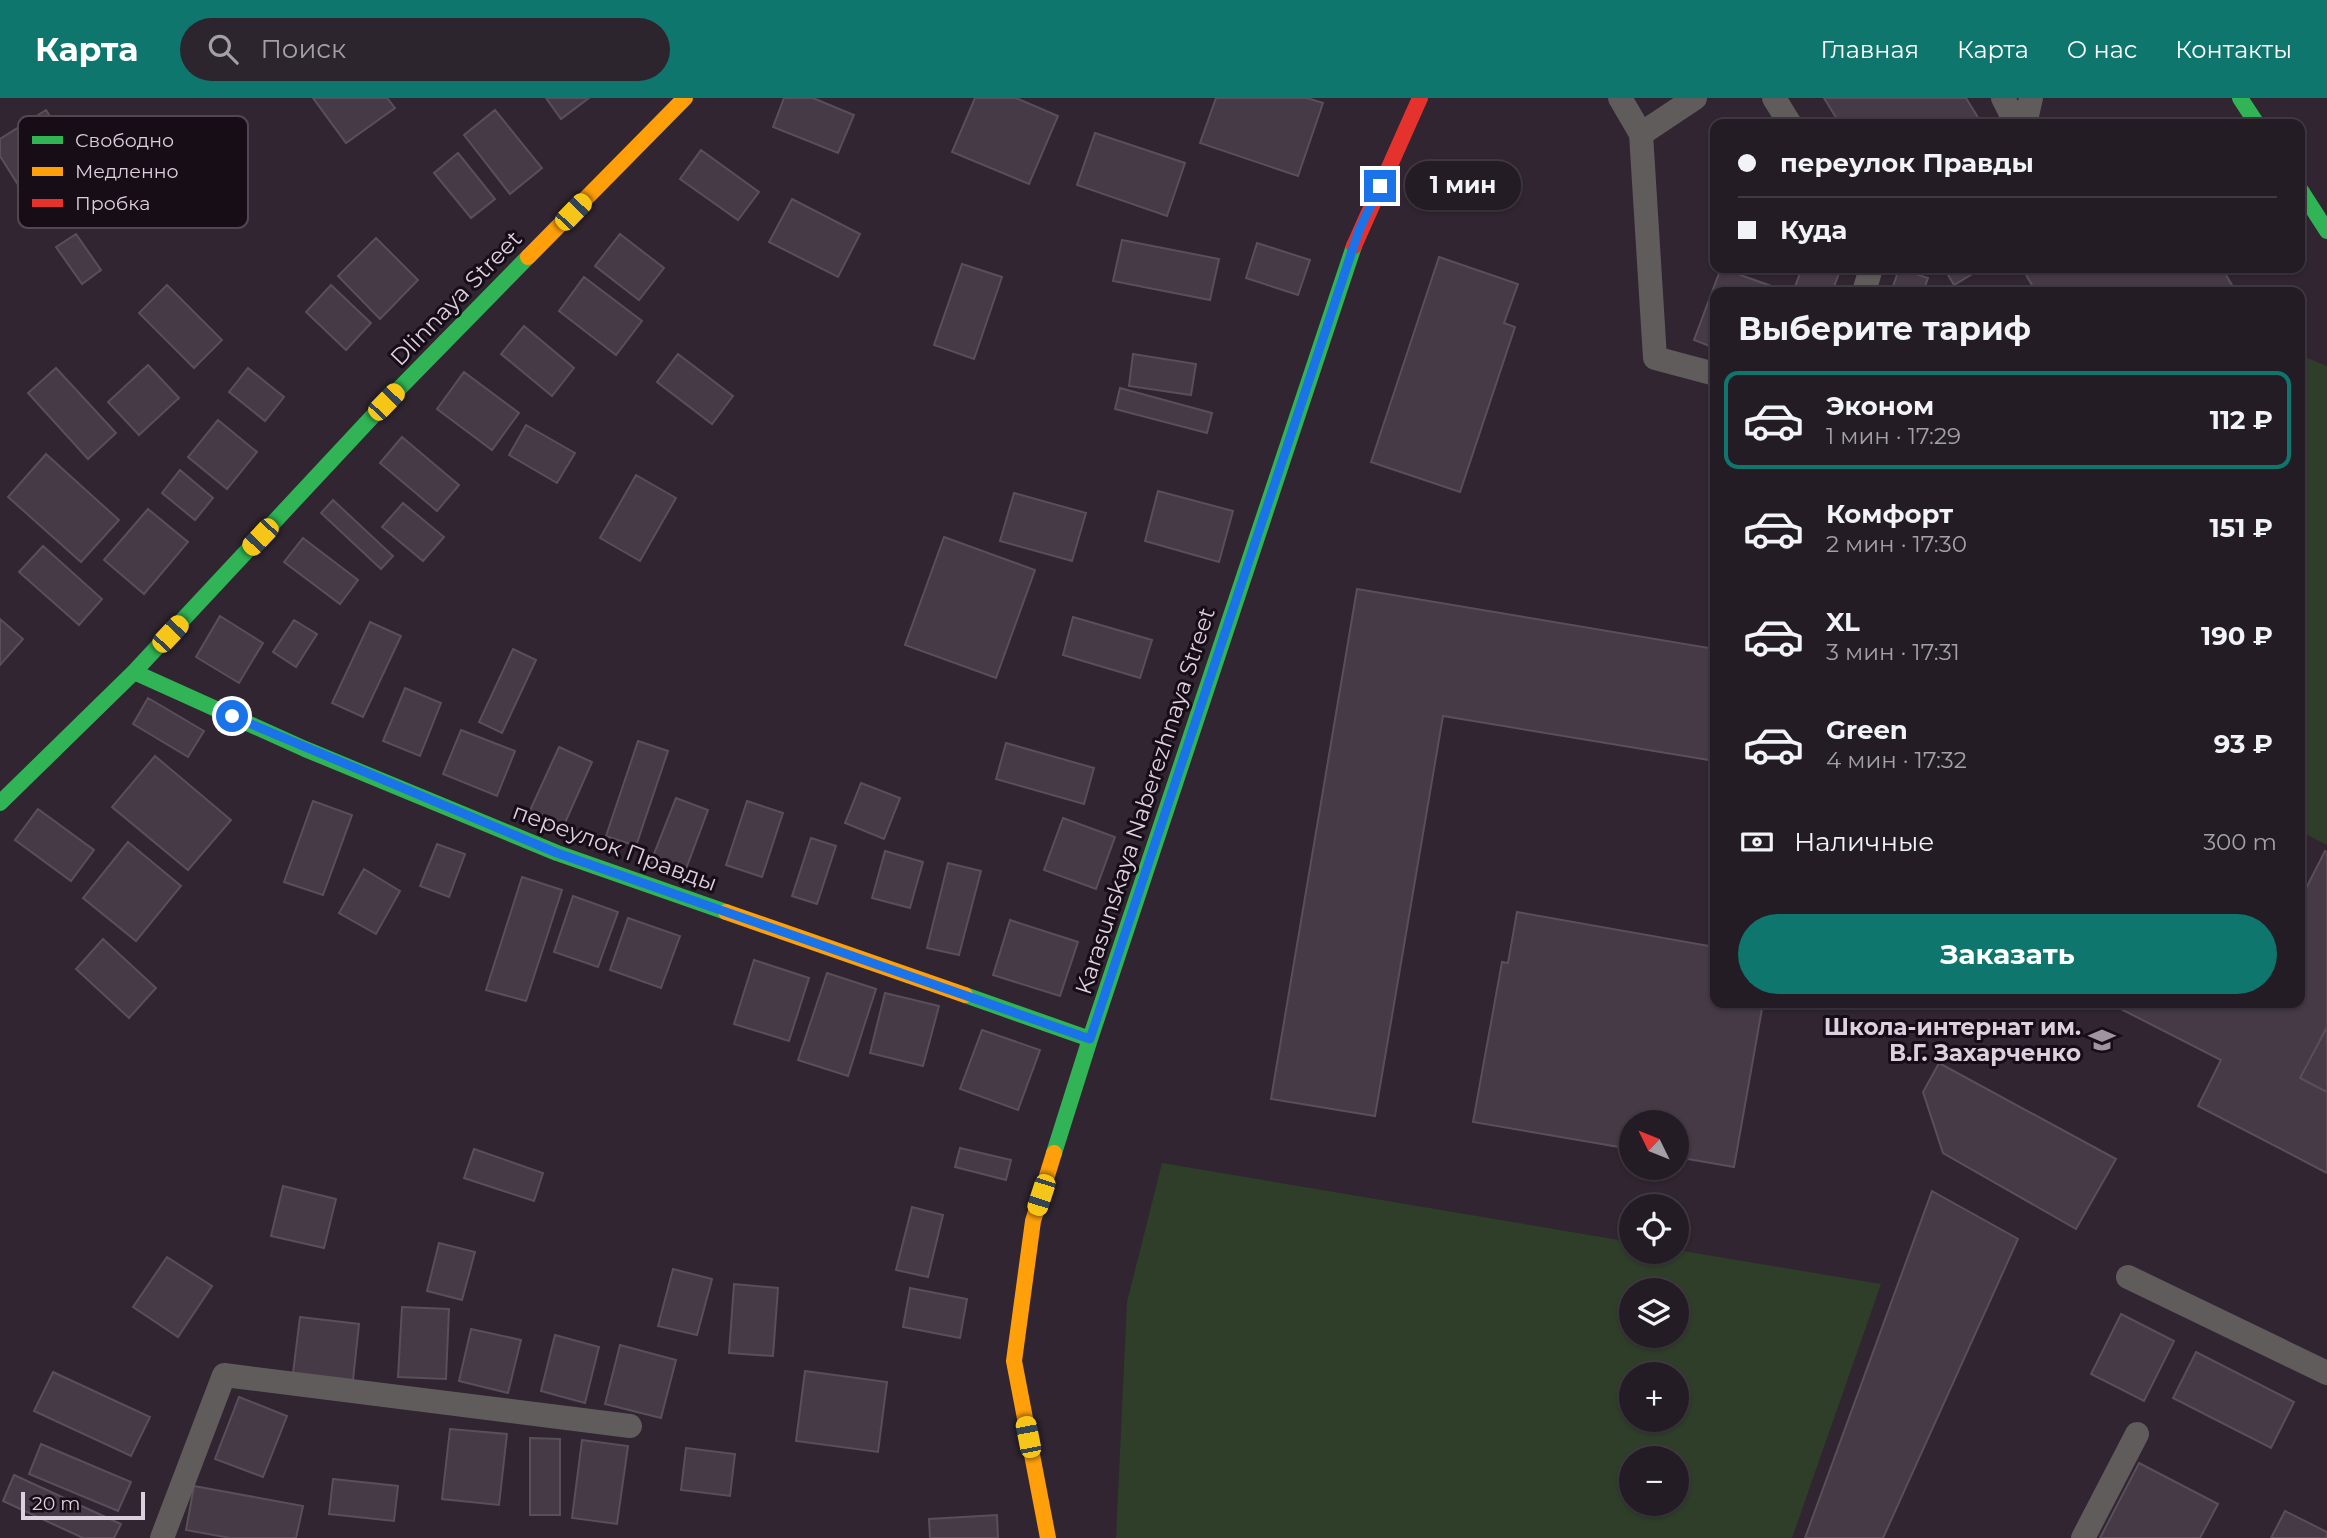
<!DOCTYPE html>
<html lang="ru">
<meta charset="utf-8">
<style>
:root{--surface:#241c25;--page:#2c252d;--text:#f1f3f6;--muted:#a3a1a7;--line:#413a42;--accent:#0f766e}
body{margin:0;font-family:Montserrat,sans-serif;background:var(--page);color:var(--text);height:100vh;display:flex;flex-direction:column;font-size:26px;white-space:nowrap}
*{box-sizing:border-box;margin:0}
p{font-size:23px;color:var(--muted)}
.icon{flex:none;width:38px;height:38px;fill:none;stroke:currentColor;stroke-width:2;stroke-linecap:round;stroke-linejoin:round}
.map{position:relative;flex:1;overflow:hidden}
.side{position:absolute;left:1710px;top:189px;width:595px;height:721px;display:flex;flex-direction:column;background:var(--surface);border-radius:14px;box-shadow:0 2px 5px #0004,0 0 0 2px var(--line)}
.side>*{flex:none}
.top-card{position:absolute;left:1710px;top:21px;width:595px;height:154px;border-radius:14px;box-shadow:0 2px 5px #0004,0 0 0 2px var(--line);display:grid;align-content:center;height:154px;padding:0 28px;background:var(--surface)}
.needle{width:46px;rotate:313deg}
.tools{position:absolute;left:1619px;top:1012px;display:grid;gap:14px}
.tools a{display:grid;place-items:center;width:70px;height:70px;border-radius:50%;background:var(--surface);box-shadow:0 2px 5px #0004,0 0 0 2px var(--line);font-size:35px}
.scale{position:absolute;left:21px;bottom:18px;width:124px;box-sizing:border-box;padding-left:7px;border:4px solid #dccfde;border-top:0;font-size:19px;line-height:24px;white-space:nowrap;color:#dccfde;-webkit-text-stroke:5px #160d17;paint-order:stroke}
.end{position:absolute;width:32px;height:32px;margin:-16px;border:9px solid #1a73e8;background:#fff;box-shadow:0 0 0 4px #fff}
.from{border-radius:50%}
.bubble{position:absolute;height:49px;border-radius:24px;background:var(--surface);box-shadow:0 2px 5px #0004,0 0 0 2px var(--line);font-size:23px;font-weight:700;line-height:49px;text-align:center}
.car{position:absolute;width:21px;height:42px;margin:-21px -10px;border-radius:9px;box-shadow:0 0 5px 2px #0007;background:linear-gradient(#f5c518 24%,#345 0 40%,#f5c518 0 76%,#345 0 86%,#f5c518 0)}
.top-card b{display:flex;align-items:center;gap:24px;height:66px;font-size:26px}
.top-card b+b{border-top:2px solid var(--line)}
.top-card i{width:18px;height:18px;background:var(--text)}
ul{padding:0;list-style:none}
li{display:flex;align-items:center;gap:21px;height:98px;margin:0 14px 10px;padding:0 14px;border:4px solid transparent;border-radius:14px}
li div{flex:1}
li b{display:block;font-size:26px}
li em{font-style:normal;font-weight:700}
li.active{border-color:var(--accent)}
li>.icon{width:63px;height:63px;stroke-width:1.5}
h2{padding:0 28px;font-size:32px;line-height:84px}
.pay{display:flex;align-items:center;gap:18px;height:77px;padding:0 28px;font-size:26px}
.pay p{margin-inline-start:auto}
.cta{display:flex;gap:14px;margin-top:auto;padding:14px 28px}
.cta a{flex:1;height:80px;border-radius:42px;background:var(--accent);color:#fff;font-size:28px;font-weight:700;line-height:80px;text-align:center}
header{display:flex;align-items:center;gap:42px;box-sizing:border-box;height:98px;padding:0 35px;background:var(--accent);color:#fff}
header strong{font-size:33px}
nav{display:flex;gap:38px;margin-inline-start:auto;font-size:24px}
.search{width:490px;height:63px;background:var(--page);display:flex;align-items:center;gap:18px;box-sizing:border-box;padding:0 24px;border-radius:38px;color:var(--muted);font-size:26px}
.map>svg:first-child{display:block}
.green{fill:#2e3e29;fill-rule:evenodd}
.building{fill:#463a47;stroke:#594f5a;stroke-width:2}
.lines{fill:none;stroke-linecap:round;stroke-linejoin:round}
.lane{stroke:#605c5b;stroke-width:24}
.fast{stroke:#30b455;stroke-width:16}
.slow{stroke:#ff9f0a;stroke-width:16}
.jam{stroke:#e5322d;stroke-width:16}
.route{stroke:#1a73e8;stroke-width:9}
.labels{text-anchor:middle;stroke-width:6;stroke-linejoin:round;paint-order:stroke}
.street-label{font-size:23px;fill:#dccfde;stroke:#160d17}
.poi-label{font-size:23px;font-weight:bold;fill:#dccfde;stroke:#160d17;text-anchor:end}
.key{fill:#160d17;stroke:#514753;stroke-width:2}
.key-label{font-size:19px;fill:#dccfde}
</style>
<header>
<strong>Карта</strong>
<div class="search"><svg class="icon" aria-label="search" viewBox="0 0 24 24"><circle cx="10" cy="10" r="6"/><path d="M15 15l6 6"/></svg>Поиск</div>
<nav><a>Главная</a><a>Карта</a><a>О нас</a><a>Контакты</a></nav>
</header>
<div class="map">
<svg width="2327" height="1440" viewBox="0 0 2327 1440">
<rect width="100%" height="100%" fill="#302531"/>
<path class="green" d="M2300,257L2327,268V747L2300,733Z
M1162,1065L1631,1144V1153L1677,1152L1881,1186L1792,1440H1116L1127,1204ZM1631,1192H1676V1237H1631ZM1631,1276H1676V1321H1631ZM1631,1360H1676V1405H1631Z"/>
<path class="building" d="M313,0H387L395,10L346,45Z
M546,0H589L561,21Z
M784,0H813L854,17L838,55L773,29Z
M975,0H1016L1058,18L1029,86L952,54Z
M1216,0H1307L1323,5L1298,78L1200,45Z
M1824,0H1966L1982,26H1840Z
M46,12L88,77L34,112L0,58V41Z
M495,12L542,70L510,96L464,37Z
M1095,35L1185,65L1167,118L1077,87Z
M701,52L759,94L738,122L680,81Z
M458,55L495,101L471,120L434,75Z
M792,101L860,136L838,179L769,144Z
M76,136L101,172L82,186L56,149Z
M620,136L664,170L639,202L595,168Z
M376,140L418,182L380,221L338,178Z
M1122,142L1219,161L1210,202L1113,183Z
M1257,145L1310,162L1298,197L1246,180Z
M1439,159L1518,186L1504,225L1515,229L1460,394L1371,364Z
M962,166L1002,179L974,261L934,247Z
M1721,170L1788,194H1715V250L1694,242Z
M1802,170H1841L1832,194H1793Z
M1944,170H1982L1954,187Z
M2022,170H2222L2236,194H2036Z
M1899,171L1928,180L1923,194H1891Z
M584,179L642,223L616,257L559,213Z
M167,187L222,242L194,270L139,215Z
M331,187L371,225L346,252L306,214Z
M524,228L574,270L552,298L501,256Z
M678,256L733,298L712,326L657,284Z
M1133,256L1196,266L1191,297L1129,288Z
M148,267L179,300L139,337L108,304Z
M56,270L116,335L88,361L28,295Z
M248,270L284,299L265,323L229,294Z
M464,274L519,315L492,352L437,311Z
M1120,290L1212,315L1207,335L1115,311Z
M218,322L257,354L227,391L188,359Z
M526,327L575,355L557,385L509,357Z
M402,339L459,387L437,413L380,365Z
M46,356L119,422L81,464L8,399Z
M180,372L213,400L195,422L162,395Z
M636,377L676,400L640,463L600,440Z
M1158,393L1233,413L1219,464L1145,443Z
M1014,395L1086,415L1072,463L1000,443Z
M333,402L393,458L381,471L321,415Z
M403,405L444,439L423,463L382,429Z
M148,411L188,444L144,496L104,462Z
M944,439L1035,472L996,580L905,547Z
M303,440L358,482L340,506L284,464Z
M43,448L102,501L79,527L19,474Z
M1357,491L1715,551V663L1443,618L1375,1018L1271,1001Z
M220,518L263,545L239,585L196,559Z
M1073,519L1152,542L1140,580L1063,557Z
M0,521L23,541L0,567Z
M294,522L317,536L296,569L273,554Z
M370,524L401,538L363,619L332,605Z
M513,551L536,562L502,635L479,624Z
M405,590L441,605L420,658L383,643Z
M148,600L204,633L188,659L133,626Z
M461,632L515,653L497,698L443,676Z
M638,643L668,653L636,748L606,738Z
M1006,645L1094,670L1084,706L996,681Z
M559,649L592,664L561,734L527,719Z
M155,658L231,722L188,772L112,709Z
M861,685L900,700L884,741L845,725Z
M676,700L708,712L683,779L650,766Z
M313,703L352,717L323,797L284,784Z
M747,703L783,715L762,779L726,767Z
M38,711L94,752L71,783L15,742Z
M1063,720L1115,739L1096,791L1044,772Z
M811,740L836,748L817,806L792,798Z
M128,744L181,788L136,843L83,800Z
M437,746L465,756L449,799L420,788Z
M885,753L923,764L910,810L872,800Z
M2325,753L2327,754V929L2300,980L2327,994V1075L2198,1008L2221,962L2109,905H2300V802Z
M2325,753L2327,754V1075L2198,1008L2221,962L2109,905H2300V802Z
M948,765L981,773L959,857L927,850Z
M364,771L400,793L376,836L339,815Z
M522,779L562,792L526,903L486,892Z
M573,798L618,814L598,869L554,854Z
M1517,814L1715,849V905H1763L1734,1069L1676,1059V1024H1631V1051L1473,1024L1502,864L1508,865Z
M628,820L680,838L661,890L610,872Z
M1010,822L1078,844L1060,898L993,877Z
M103,841L156,890L129,920L76,871Z
M754,862L809,880L789,943L734,926Z
M827,875L876,891L848,978L798,962Z
M885,895L939,908L923,968L870,955Z
M2327,929V994L2300,980Z
M982,932L1040,952L1018,1012L960,991Z
M1939,965L2116,1061L2076,1131L1943,1055L1923,994Z
M960,1050L1011,1062L1006,1082L955,1069Z
M474,1051L543,1075L534,1103L464,1080Z
M283,1088L336,1101L324,1150L271,1138Z
M1932,1093L2018,1141L1883,1440H1805Z
M912,1109L943,1117L928,1179L896,1172Z
M439,1145L475,1154L462,1202L427,1193Z
M167,1159L212,1188L178,1239L133,1209Z
M673,1171L712,1181L697,1237L658,1228Z
M734,1186L778,1190L773,1258L729,1255Z
M910,1190L967,1201L960,1240L903,1229Z
M402,1209L449,1211L446,1281L398,1279Z
M2121,1216L2174,1243L2144,1303L2091,1276Z
M300,1219L359,1226L353,1282L293,1275Z
M471,1231L521,1242L508,1295L459,1283Z
M555,1237L599,1249L585,1305L541,1293Z
M620,1247L676,1262L661,1320L605,1306Z
M2196,1254L2294,1304L2271,1350L2173,1300Z
M805,1273L887,1284L878,1354L796,1343Z
M53,1274L150,1319L131,1358L34,1313Z
M239,1299L287,1318L263,1379L215,1361Z
M450,1331L507,1336L499,1407L442,1401Z
M530,1340L560,1341V1417H530Z
M582,1342L628,1348L617,1426L572,1420Z
M41,1346L131,1384L118,1413L29,1376Z
M686,1350L735,1356L730,1398L681,1392Z
M2139,1365L2218,1406L2200,1440H2100Z
M14,1377L121,1426L114,1440H83L3,1403Z
M333,1381L398,1388L394,1423L329,1416Z
M194,1388L303,1408L296,1440H230L186,1432Z
M2285,1413L2327,1434V1440H2271Z
M997,1417L998,1440H930L929,1421Z"/>
<g class="lines">
<path class="lane" d="M1620,0L1641,36L1655,260L1715,276
M1774,0L1790,26
M2003,0L2016,26
M2025,26L2031,0
M1641,36L1695,0
M1864,194L1871,170
M2128,1179L2327,1275
M162,1440L224,1277L630,1328
M2083,1440L2137,1336"/>
<path class="fast" d="M2240,0L2257,26
M2300,91L2327,133
M134,574L305,651L557,755L726,814
M0,705L134,574L386,304L528,159
M965,897L1090,941
M1054,1055L1090,941L1354,148"/>
<path class="slow" d="M528,159L685,0
M726,814L965,897
M1048,1440L1014,1263L1033,1123L1054,1055"/>
<path class="jam" d="M1354,148L1420,0"/>
</g>
<g class="lines">
<path class="route" d="M232,618L557,755L1090,941L1359,132L1380,88"/>
</g>
<defs>
<g id="school-bare" transform="scale(2.1)"><path d="M0-5L7-2L0 1L-7-2ZM-4 1L0 2.5L4 1V4Q0 6-4 4Z" fill="#a094a1" stroke="#160d17" stroke-width="2.5" paint-order="stroke"/></g>
</defs>
<g fill-rule="evenodd">
<use href="#school-bare" x="2102" y="942"/>
</g>
<g class="labels">
<g class="street-label">
<text transform="translate(456 200) rotate(-46)" y="8">Dlinnaya Street</text>
<text transform="translate(1145 703) rotate(-72)" y="8">Karasunskaya Naberezhnaya Street</text>
<text transform="translate(615 749) rotate(20)" y="8">переулок Правды</text>
</g>
<g class="poi-label">
<text x="2081" y="937">Школа-интернат им.<tspan x="2081" dy="26">В.Г. Захарченко</tspan></text>
</g>
</g>
<rect x="18" y="18" width="230" height="112" rx="10" class="key"/>
<rect x="32" y="38" width="31" height="8" fill="#30b455"/>
<rect x="32" y="69" width="31" height="9" fill="#ff9f0a"/>
<rect x="32" y="101" width="31" height="8" fill="#e5322d"/>
<g class="key-label">
<text x="75" y="49">Свободно</text>
<text x="75" y="80">Медленно</text>
<text x="75" y="112">Пробка</text>
</g>
</svg>
<div class="tools">
<a><svg class="needle" viewBox="-14 -14 28 28"><path d="M0-13l5 13h-10z" fill="#e53935"/><path d="M0 13l5-13h-10z" fill="#a3a1a7"/></svg></a>
<a><svg class="icon" aria-label="locate" viewBox="0 0 24 24"><circle cx="12" cy="12" r="6"/><path d="M12 2v4M12 18v4M2 12h4M18 12h4"/></svg></a>
<a><svg class="icon" aria-label="layers" viewBox="0 0 24 24"><path d="M12 4l9 5-9 5-9-5zM3 14l9 5 9-5"/></svg></a>
<a>+</a>
<a>−</a>
</div>
<div class="scale">20 m</div>
<i class="end from" style="left:232px;top:618px"></i>
<i class="end" style="left:1380px;top:88px"></i>
<div class="bubble" style="left:1405px;top:63px;width:116px">1 мин</div>
<i class="car" style="left:573px;top:114px;rotate:44deg"></i>
<i class="car" style="left:386px;top:304px;rotate:44deg"></i>
<i class="car" style="left:260px;top:439px;rotate:223deg"></i>
<i class="car" style="left:170px;top:536px;rotate:43deg"></i>
<i class="car" style="left:1041px;top:1097px;rotate:198deg"></i>
<i class="car" style="left:1028px;top:1339px;rotate:349deg"></i>
<div class="top-card">
<b><i class="from"></i>переулок Правды</b>
<b><i></i>Куда</b>
</div>
<section class="side">
<h2>Выберите тариф</h2>
<ul>
<li class="active"><svg class="icon" aria-label="car" viewBox="0 0 24 24"><path d="M5 17H2v-5l4-1 3-4h7l3 4 3 1v5h-3M9 17h6M6 11h13"/><circle cx="7" cy="17" r="2"/><circle cx="17" cy="17" r="2"/></svg><div><b>Эконом</b><p>1 мин · 17:29</p></div><em>112 ₽</em></li>
<li><svg class="icon" aria-label="car" viewBox="0 0 24 24"><path d="M5 17H2v-5l4-1 3-4h7l3 4 3 1v5h-3M9 17h6M6 11h13"/><circle cx="7" cy="17" r="2"/><circle cx="17" cy="17" r="2"/></svg><div><b>Комфорт</b><p>2 мин · 17:30</p></div><em>151 ₽</em></li>
<li><svg class="icon" aria-label="car" viewBox="0 0 24 24"><path d="M5 17H2v-5l4-1 3-4h7l3 4 3 1v5h-3M9 17h6M6 11h13"/><circle cx="7" cy="17" r="2"/><circle cx="17" cy="17" r="2"/></svg><div><b>XL</b><p>3 мин · 17:31</p></div><em>190 ₽</em></li>
<li><svg class="icon" aria-label="car" viewBox="0 0 24 24"><path d="M5 17H2v-5l4-1 3-4h7l3 4 3 1v5h-3M9 17h6M6 11h13"/><circle cx="7" cy="17" r="2"/><circle cx="17" cy="17" r="2"/></svg><div><b>Green</b><p>4 мин · 17:32</p></div><em>93 ₽</em></li>
</ul>
<div class="pay"><svg class="icon" aria-label="cash" viewBox="0 0 24 24"><path d="M3 7h18v10H3z"/><circle cx="12" cy="12" r="2"/></svg>Наличные<p>300 m</p></div>
<div class="cta"><a>Заказать</a></div>
</section>
</div>
